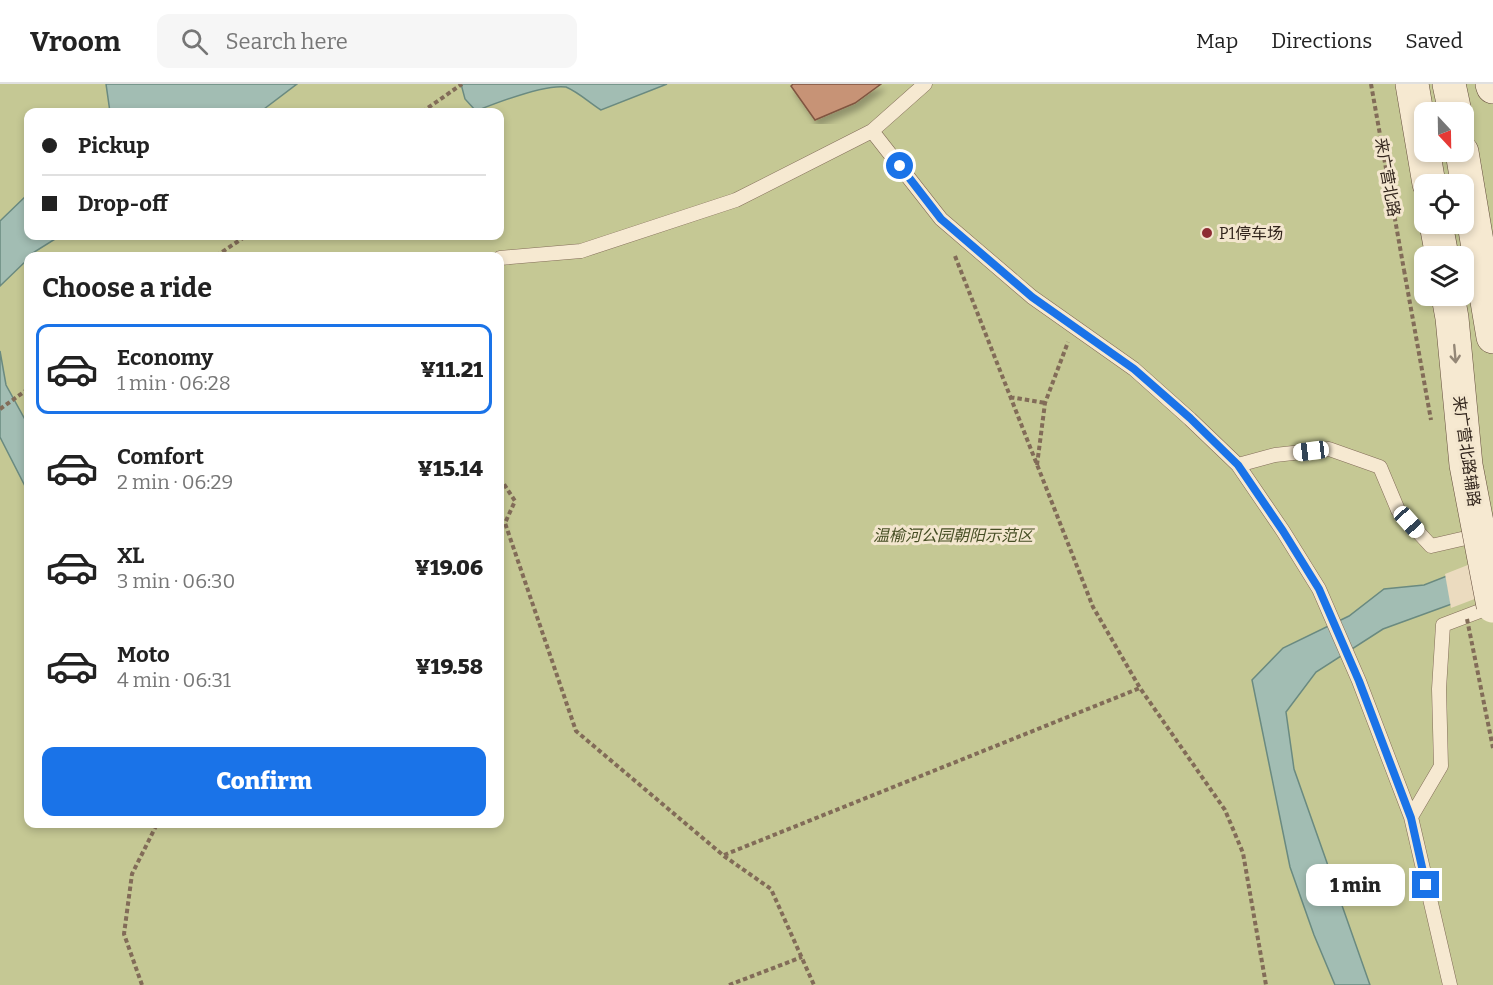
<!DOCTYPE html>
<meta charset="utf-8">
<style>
:root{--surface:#fff;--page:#f6f6f6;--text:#222;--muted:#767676;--line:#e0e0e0;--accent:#1a73e8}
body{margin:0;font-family:Bitter,"Noto Sans SC",serif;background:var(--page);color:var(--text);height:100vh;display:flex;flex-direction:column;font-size:22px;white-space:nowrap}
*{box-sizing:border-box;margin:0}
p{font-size:20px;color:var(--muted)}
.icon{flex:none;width:33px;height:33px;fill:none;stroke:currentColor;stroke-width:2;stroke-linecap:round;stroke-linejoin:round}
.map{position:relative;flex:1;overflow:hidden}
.side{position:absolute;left:24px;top:168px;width:480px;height:576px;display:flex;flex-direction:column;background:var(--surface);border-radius:12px;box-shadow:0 3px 9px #0003}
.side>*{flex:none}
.banner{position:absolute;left:24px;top:24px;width:480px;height:132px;border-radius:12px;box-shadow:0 3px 9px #0003;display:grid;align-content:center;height:132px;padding:0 18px;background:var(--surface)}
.needle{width:39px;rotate:158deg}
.fabs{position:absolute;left:1414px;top:18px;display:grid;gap:12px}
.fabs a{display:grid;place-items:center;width:60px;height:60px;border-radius:12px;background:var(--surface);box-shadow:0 3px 9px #0003;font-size:30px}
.end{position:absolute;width:27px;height:27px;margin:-14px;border:8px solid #1a73e8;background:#fff;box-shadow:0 0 0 3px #fff}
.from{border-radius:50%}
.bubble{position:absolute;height:42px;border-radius:12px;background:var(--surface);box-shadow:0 3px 9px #0003;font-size:20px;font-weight:800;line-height:42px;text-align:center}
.car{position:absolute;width:18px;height:36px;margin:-18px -9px;border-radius:8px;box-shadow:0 0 4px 2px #0007;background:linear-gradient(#fff 24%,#345 0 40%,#fff 0 76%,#345 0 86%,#fff 0)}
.banner b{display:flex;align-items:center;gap:21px;height:57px;font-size:22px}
.banner b+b{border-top:2px solid var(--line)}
.banner i{width:15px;height:15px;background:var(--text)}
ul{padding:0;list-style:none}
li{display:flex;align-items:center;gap:18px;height:90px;margin:0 12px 9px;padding:0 6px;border:3px solid transparent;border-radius:12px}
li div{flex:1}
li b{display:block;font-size:22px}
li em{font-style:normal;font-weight:800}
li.selected{border-color:var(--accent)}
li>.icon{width:54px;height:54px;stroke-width:1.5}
h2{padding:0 18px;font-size:27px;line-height:72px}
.cta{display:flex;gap:12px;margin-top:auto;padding:12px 18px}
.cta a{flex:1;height:69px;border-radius:12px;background:var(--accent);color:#fff;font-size:24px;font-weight:800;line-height:69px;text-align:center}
header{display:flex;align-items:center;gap:36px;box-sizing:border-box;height:84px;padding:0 30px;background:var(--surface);border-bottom:2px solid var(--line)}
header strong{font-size:28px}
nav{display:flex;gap:33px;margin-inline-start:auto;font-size:21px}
.search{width:420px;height:54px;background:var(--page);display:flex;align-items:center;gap:15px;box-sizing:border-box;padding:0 21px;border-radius:12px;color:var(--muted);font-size:22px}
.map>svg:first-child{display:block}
.green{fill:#c5c894;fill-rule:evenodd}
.water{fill:#a2bdb3;stroke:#6a8a80;stroke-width:1.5}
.pier{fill:#ebdbbf}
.building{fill:#c79376;stroke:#805540;stroke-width:1.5;filter:url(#shadow)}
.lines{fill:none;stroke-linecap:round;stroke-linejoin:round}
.lane-casing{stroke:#826c58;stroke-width:15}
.secondary-casing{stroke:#644d3c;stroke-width:34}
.path{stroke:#826c58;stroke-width:4;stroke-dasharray:4.5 3;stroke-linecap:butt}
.lane{stroke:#f6e9d1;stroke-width:14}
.secondary{stroke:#f6e9d1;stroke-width:33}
.secondary-bridge-casing{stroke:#644d3c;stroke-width:34;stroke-linecap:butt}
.path-bridge{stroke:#826c58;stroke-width:4;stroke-dasharray:4.5 3;stroke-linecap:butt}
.secondary-bridge{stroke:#f6e9d1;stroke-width:33}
.oneway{stroke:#948776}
.route{stroke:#1a73e8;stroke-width:8}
.poi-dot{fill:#8e2c33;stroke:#f3e6ce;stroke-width:2}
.labels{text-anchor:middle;stroke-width:6;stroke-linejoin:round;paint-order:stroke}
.street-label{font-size:16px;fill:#32251c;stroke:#f3e6ce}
.poi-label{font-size:16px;fill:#32251c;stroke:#f3e6ce;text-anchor:start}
.park-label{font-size:16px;font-style:italic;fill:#464e24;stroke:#f3e6ce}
</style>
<header>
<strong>Vroom</strong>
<div class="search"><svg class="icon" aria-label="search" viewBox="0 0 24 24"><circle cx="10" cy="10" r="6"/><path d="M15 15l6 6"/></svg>Search here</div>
<nav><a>Map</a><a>Directions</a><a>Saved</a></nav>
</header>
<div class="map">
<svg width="1493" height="901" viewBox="0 0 1493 901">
<defs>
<filter id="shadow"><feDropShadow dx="3.5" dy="6" stdDeviation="3" flood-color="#0004"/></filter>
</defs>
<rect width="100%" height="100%" fill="#ebdbbf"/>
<path class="green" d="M0,0H1493V901H0ZM28,28H500V152H28ZM1425,28H1464V68H1425ZM1425,100H1464V140H1425ZM28,172H500V740H28ZM1425,172H1464V212H1425Z"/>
<path class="water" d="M106,0H297L260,28H110Z
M461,0H667L601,26C590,19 578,8 566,3C546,0 496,19 476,27L465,15Z
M28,110V152H60L28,172V175L0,202V137Z
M0,267L6,301L28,341V408L0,353Z
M1493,474V505L1383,545L1316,588L1286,628L1294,685L1370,901H1335L1314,851L1290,783L1252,596L1283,564L1349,532L1384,505L1424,501Z"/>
<path class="pier" d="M1493,471V508L1451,524L1445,490Z"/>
<path class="building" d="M793,0H881L855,19L815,36L791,2Z"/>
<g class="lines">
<g class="lane-casing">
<path id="lane" d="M872,47L941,135L1032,213L1134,285L1190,335L1238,381L1283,447L1319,505L1359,597L1411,733L1450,901
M500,174L581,167L736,116L872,47L925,0
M1238,381L1275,371L1329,365L1380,383L1398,426L1431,462L1479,451
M1411,733L1441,682L1439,605L1443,541L1493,522"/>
</g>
<g class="secondary-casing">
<path id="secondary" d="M1412,0L1429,100
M1449,0L1455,28
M1492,0L1493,3
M1462,68L1493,253
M1436,140L1442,172"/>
</g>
<path class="path" d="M1371,0L1404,186
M422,28L462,0
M216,172L246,152
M955,172L1093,523L1140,604L1225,726L1243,769L1266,901
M1010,313L1045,319
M0,325L28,305
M1037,381L1045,319L1068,258
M500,394L515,417L505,439L576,647L724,772L771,805L814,901
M724,771L1140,604
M142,901L124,850L132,790L157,740
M729,901L802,873"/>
<use href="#lane" class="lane"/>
<use href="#secondary" class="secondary"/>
<g class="secondary-bridge-casing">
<path id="secondary-bridge" d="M1448,212L1452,234L1466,381L1493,522"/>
</g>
<path class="path-bridge" d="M1404,186L1431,336
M1467,535L1493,664"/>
<use href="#secondary-bridge" class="secondary-bridge"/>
</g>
<defs><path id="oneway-shaft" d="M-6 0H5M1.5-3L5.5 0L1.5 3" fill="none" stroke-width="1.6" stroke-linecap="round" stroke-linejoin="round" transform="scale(1.5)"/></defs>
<use class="oneway" href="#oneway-shaft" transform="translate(1455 270) rotate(85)"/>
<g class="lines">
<path class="route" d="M900,82L941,135L1032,213L1134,285L1190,334L1238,381L1283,447L1319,505L1359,597L1411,734L1426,801"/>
</g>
<circle class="poi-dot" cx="1207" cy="149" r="6"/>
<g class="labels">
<g class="street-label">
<text transform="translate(1388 93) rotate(80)" y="6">来广营北路</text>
<text transform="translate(1467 367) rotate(82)" y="6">来广营北路辅路</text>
</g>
<g class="poi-label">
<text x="1219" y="155">P1停车场</text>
</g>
<g class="park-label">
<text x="953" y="457">温榆河公园朝阳示范区</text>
</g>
</g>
</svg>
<div class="fabs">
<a><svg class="needle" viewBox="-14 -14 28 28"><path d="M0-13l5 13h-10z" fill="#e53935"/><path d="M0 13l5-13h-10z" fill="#767676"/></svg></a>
<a><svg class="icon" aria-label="locate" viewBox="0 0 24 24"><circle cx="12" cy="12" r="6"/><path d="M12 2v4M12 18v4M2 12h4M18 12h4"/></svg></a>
<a><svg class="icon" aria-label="layers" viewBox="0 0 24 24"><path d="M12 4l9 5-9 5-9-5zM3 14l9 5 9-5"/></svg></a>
</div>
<i class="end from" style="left:900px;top:82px"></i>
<i class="end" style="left:1426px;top:801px"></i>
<div class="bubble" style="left:1306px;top:780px;width:99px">1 min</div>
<i class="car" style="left:1311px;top:367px;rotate:263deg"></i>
<i class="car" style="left:1409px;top:438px;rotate:138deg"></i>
<div class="banner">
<b><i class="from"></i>Pickup</b>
<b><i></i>Drop-off</b>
</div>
<section class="side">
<h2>Choose a ride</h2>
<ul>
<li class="selected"><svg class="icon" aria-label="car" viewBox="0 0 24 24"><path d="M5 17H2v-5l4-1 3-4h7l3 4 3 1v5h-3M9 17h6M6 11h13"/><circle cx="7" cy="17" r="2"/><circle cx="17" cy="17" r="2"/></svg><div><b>Economy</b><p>1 min · 06:28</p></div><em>¥11.21</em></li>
<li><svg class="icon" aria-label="car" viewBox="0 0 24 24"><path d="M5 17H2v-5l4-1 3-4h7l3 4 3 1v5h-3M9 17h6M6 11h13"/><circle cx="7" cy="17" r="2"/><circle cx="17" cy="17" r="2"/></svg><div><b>Comfort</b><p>2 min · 06:29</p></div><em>¥15.14</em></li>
<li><svg class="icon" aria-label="car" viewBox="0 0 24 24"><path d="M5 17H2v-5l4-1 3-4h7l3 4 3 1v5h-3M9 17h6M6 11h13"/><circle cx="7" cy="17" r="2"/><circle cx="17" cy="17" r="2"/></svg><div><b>XL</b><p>3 min · 06:30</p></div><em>¥19.06</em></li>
<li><svg class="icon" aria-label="car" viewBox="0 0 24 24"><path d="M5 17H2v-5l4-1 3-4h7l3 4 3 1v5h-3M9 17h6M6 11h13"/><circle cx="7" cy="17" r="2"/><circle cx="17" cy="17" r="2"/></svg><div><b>Moto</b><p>4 min · 06:31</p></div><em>¥19.58</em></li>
</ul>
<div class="cta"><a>Confirm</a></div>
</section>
</div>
